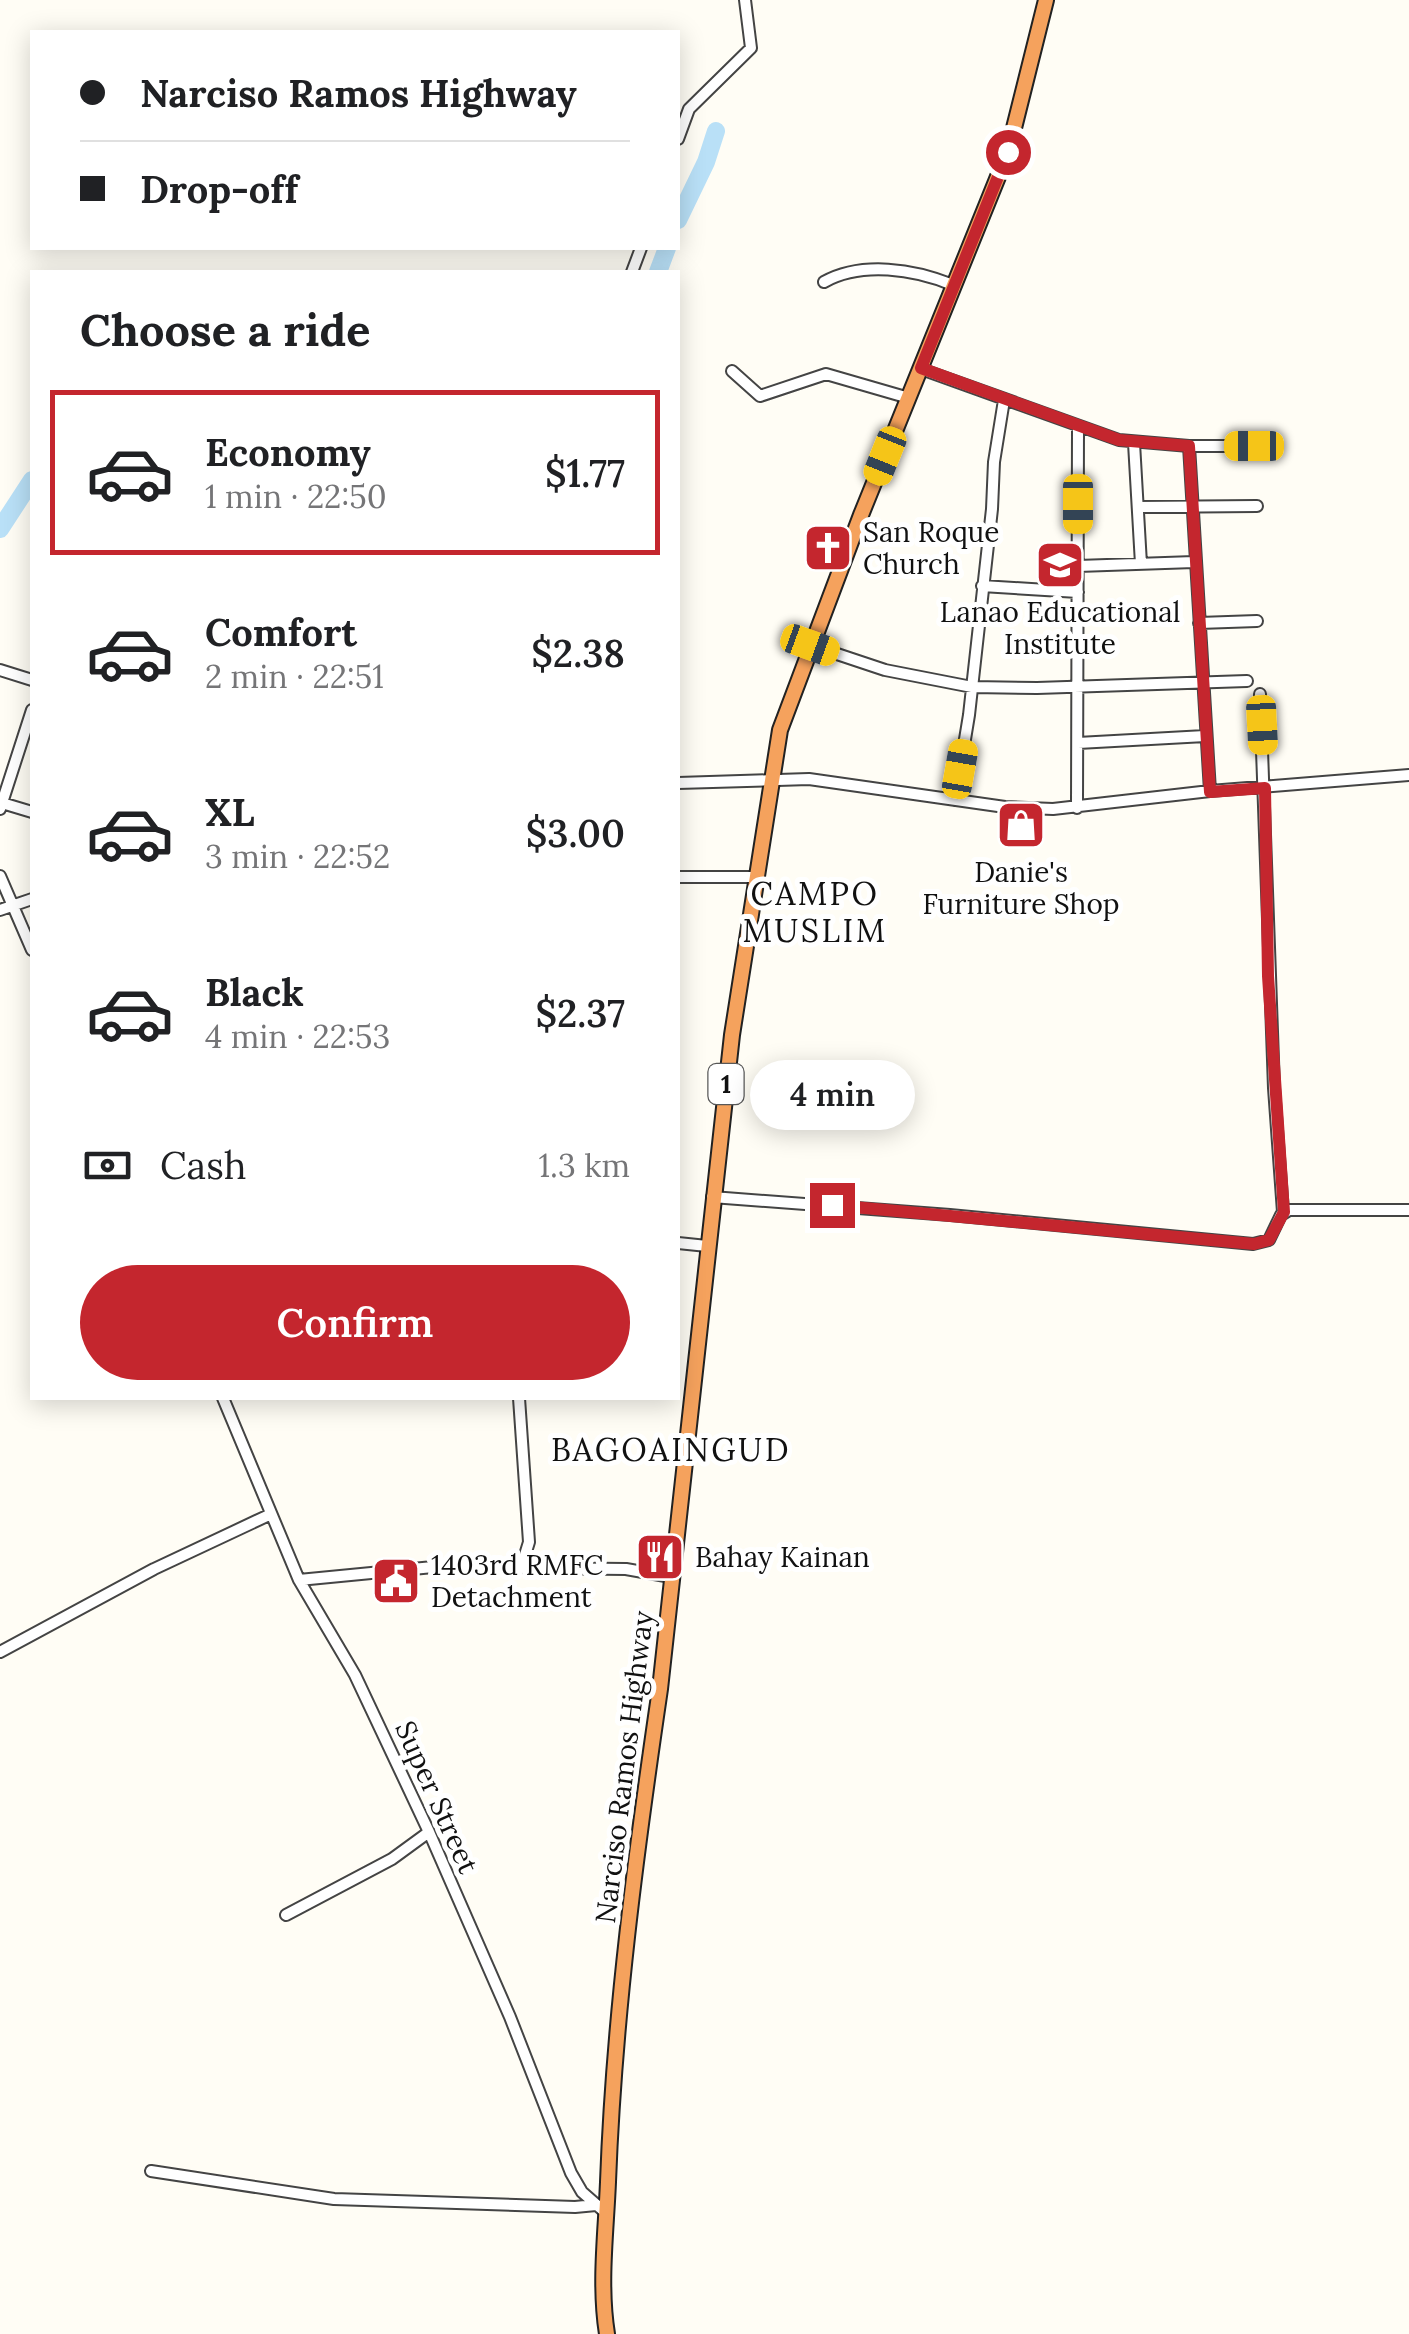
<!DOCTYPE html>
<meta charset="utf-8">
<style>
:root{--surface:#fff;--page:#f6f6f6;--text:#202124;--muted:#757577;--line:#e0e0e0;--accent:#c4262e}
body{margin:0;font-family:Lora,serif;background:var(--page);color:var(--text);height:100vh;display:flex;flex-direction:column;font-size:38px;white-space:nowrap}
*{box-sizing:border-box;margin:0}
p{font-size:32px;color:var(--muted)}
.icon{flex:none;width:55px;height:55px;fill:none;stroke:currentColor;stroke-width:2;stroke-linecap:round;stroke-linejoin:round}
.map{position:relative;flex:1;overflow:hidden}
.details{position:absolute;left:30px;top:270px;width:650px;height:1130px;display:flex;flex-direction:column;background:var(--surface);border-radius:0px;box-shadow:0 5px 25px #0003}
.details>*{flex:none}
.guide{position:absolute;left:30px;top:30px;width:650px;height:220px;border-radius:0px;box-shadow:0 5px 25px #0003;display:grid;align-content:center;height:220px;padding:0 50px;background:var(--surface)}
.end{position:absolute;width:45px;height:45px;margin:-22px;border:12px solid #c4262e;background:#fff;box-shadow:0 0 0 5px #fff}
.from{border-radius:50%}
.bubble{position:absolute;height:70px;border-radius:35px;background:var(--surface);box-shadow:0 5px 25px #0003;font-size:32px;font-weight:600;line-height:70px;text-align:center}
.car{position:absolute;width:30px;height:60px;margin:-30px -15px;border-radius:12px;box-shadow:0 0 8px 2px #0007;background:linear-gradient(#f5c518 24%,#345 0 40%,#f5c518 0 76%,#345 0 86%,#f5c518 0)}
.guide b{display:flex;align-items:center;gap:35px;height:95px;font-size:38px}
.guide b+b{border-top:2px solid var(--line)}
.guide i{width:25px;height:25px;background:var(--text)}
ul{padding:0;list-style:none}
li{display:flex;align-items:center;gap:30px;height:165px;margin:0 20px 15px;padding:0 30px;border:5px solid transparent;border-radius:0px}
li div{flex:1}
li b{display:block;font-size:38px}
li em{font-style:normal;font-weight:600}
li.on{border-color:var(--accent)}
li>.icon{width:90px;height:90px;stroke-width:1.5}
h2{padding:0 50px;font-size:45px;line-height:120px}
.pay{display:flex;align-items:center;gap:25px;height:110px;padding:0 50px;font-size:38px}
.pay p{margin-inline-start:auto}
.action{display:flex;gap:20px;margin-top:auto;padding:20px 50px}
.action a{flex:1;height:115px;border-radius:60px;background:var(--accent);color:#fff;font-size:40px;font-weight:600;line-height:115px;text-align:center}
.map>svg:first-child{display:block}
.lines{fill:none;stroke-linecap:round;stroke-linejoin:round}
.river{stroke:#b9e0f7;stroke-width:18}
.minor-casing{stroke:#444;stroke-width:14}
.highway-casing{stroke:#222;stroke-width:18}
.minor{stroke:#fff;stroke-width:10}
.highway{stroke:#f5a25d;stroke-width:14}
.route{stroke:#c4262e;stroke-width:12}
.labels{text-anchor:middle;stroke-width:10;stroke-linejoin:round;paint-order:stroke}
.shield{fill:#fff;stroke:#585858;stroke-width:2.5}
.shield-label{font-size:25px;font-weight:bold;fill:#111}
.poi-label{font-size:28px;fill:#111;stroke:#fff;text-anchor:start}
.street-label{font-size:28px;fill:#111;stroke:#fff}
.quarter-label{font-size:32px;letter-spacing:2.5px;fill:#111;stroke:#fff}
</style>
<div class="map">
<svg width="1409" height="2334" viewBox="0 0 1409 2334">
<rect width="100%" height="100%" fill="#fffdf5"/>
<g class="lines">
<path class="river" d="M678,220L706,162L716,131
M658,272L667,248
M0,529L32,480"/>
<g class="minor-casing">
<path id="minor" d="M678,139L689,109L751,48L745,0
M632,272L641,248
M824,282C862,261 914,269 953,285
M921,369L1119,440L1189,446H1254
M732,371L760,396L826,374L909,398
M1134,443L1141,564
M1189,446L1210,791
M1138,507L1257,506
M1078,566L1194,562
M982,586L1078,592
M1199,623L1257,621
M810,645L885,670L972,687L1037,688L1247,681
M0,670L32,680
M1260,694L1274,1088L1283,1212
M1078,743L1205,736
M678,783L809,779L1005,807L1053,809L1210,791L1409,775
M955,800L969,715L992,509L994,462L1004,400
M2,803L32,812
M1077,808L1078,427
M0,809L32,710
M0,876L32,950
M678,877H758
M0,910L32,899
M712,1197L950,1215L1253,1244L1269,1240L1281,1215L1289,1210H1409
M678,1243L707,1246
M223,1398L299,1580L355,1675L429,1832L510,2017L571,2173L582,2192L606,2213
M519,1398L529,1542L521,1568
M299,1580L433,1567L626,1569L671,1577
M0,1652L154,1569L269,1515
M286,1915L392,1859L429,1832
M151,2171L334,2199L575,2207L596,2205"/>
</g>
<g class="highway-casing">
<path id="highway" d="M607,2334C599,2284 606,2232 608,2182C614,2017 636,1852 660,1689L732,1035L780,730L861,515L1008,152L1046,0"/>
</g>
<use href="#minor" class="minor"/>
<use href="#highway" class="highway"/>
</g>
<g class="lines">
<path class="route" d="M832,1205L1254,1244L1269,1240L1284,1212L1268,976L1265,788L1210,792L1189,446L1119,440L921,368L1008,152"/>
</g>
<defs>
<g id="church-square" transform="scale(2.5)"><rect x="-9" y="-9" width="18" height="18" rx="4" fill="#c4262e" stroke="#fff"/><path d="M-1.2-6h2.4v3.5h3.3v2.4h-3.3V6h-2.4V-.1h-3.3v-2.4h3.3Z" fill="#fff"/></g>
<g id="school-square" transform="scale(2.5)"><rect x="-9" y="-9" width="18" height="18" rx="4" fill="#c4262e" stroke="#fff"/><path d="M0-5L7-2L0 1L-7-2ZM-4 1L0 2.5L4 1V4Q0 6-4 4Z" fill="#fff"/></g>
<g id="shop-square" transform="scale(2.5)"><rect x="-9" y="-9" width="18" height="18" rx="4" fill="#c4262e" stroke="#fff"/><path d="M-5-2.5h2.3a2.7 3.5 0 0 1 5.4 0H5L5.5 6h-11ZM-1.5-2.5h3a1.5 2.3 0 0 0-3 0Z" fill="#fff"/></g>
<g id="restaurant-square" transform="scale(2.5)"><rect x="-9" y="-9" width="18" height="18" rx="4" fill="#c4262e" stroke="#fff"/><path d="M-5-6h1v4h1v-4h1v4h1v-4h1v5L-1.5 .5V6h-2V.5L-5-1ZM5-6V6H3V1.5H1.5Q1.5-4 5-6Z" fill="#fff"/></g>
<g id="civic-square" transform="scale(2.5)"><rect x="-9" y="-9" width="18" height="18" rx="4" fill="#c4262e" stroke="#fff"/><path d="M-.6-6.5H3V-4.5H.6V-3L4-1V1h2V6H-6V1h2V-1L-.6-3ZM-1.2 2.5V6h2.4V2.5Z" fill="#fff"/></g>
</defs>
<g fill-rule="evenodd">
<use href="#church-square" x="828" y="548"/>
<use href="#school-square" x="1060" y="565"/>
<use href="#shop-square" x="1021" y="825"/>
<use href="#restaurant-square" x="660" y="1557"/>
<use href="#civic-square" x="396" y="1581"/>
</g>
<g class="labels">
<rect class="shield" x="708.5" y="1064" width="35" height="40" rx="8"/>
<g class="shield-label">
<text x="726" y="1093">1</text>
</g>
<g class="poi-label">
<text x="863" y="542">San Roque<tspan x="863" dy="32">Church</tspan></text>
<text x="1060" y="622" text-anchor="middle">Lanao Educational<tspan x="1060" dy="32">Institute</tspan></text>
<text x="1021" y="882" text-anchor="middle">Danie's<tspan x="1021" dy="32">Furniture Shop</tspan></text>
<text x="695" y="1567">Bahay Kainan</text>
<text x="431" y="1575">1403rd RMFC<tspan x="431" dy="32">Detachment</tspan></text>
</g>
<g class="street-label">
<text transform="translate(624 1767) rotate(-83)" y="10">Narciso Ramos Highway</text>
<text transform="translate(437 1797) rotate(66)" y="10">Super Street</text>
</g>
<g class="quarter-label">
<text x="815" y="905">CAMPO<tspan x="815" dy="37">MUSLIM</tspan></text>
<text x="671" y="1461">BAGOAINGUD</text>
</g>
</g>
</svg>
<i class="end from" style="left:1008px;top:152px"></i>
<i class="end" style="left:832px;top:1205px"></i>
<div class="bubble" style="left:750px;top:1060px;width:165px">4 min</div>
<i class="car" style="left:1254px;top:446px;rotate:270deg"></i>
<i class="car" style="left:885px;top:456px;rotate:202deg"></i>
<i class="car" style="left:1078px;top:504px;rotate:180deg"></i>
<i class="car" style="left:810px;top:645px;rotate:110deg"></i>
<i class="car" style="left:1262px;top:725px;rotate:177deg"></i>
<i class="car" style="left:960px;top:769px;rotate:10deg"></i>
<div class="guide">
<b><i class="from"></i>Narciso Ramos Highway</b>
<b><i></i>Drop-off</b>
</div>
<section class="details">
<h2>Choose a ride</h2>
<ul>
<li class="on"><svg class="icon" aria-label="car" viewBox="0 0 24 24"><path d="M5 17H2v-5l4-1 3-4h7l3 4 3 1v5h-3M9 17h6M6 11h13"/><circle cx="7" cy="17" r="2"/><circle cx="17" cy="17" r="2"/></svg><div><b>Economy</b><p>1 min · 22:50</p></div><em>$1.77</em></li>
<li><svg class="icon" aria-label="car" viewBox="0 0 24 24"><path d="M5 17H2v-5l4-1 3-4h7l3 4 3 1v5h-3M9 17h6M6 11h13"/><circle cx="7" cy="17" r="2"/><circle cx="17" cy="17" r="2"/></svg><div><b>Comfort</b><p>2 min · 22:51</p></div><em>$2.38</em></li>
<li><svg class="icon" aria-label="car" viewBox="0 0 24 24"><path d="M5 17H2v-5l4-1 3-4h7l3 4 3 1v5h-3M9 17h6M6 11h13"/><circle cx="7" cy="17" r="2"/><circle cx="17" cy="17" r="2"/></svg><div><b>XL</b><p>3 min · 22:52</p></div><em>$3.00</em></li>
<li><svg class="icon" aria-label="car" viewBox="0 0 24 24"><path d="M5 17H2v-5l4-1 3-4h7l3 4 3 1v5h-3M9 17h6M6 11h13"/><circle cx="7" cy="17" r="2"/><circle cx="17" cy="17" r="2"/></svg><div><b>Black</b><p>4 min · 22:53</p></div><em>$2.37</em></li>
</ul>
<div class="pay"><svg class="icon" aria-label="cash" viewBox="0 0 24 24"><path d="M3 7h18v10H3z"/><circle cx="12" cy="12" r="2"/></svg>Cash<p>1.3 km</p></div>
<div class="action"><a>Confirm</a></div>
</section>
</div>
